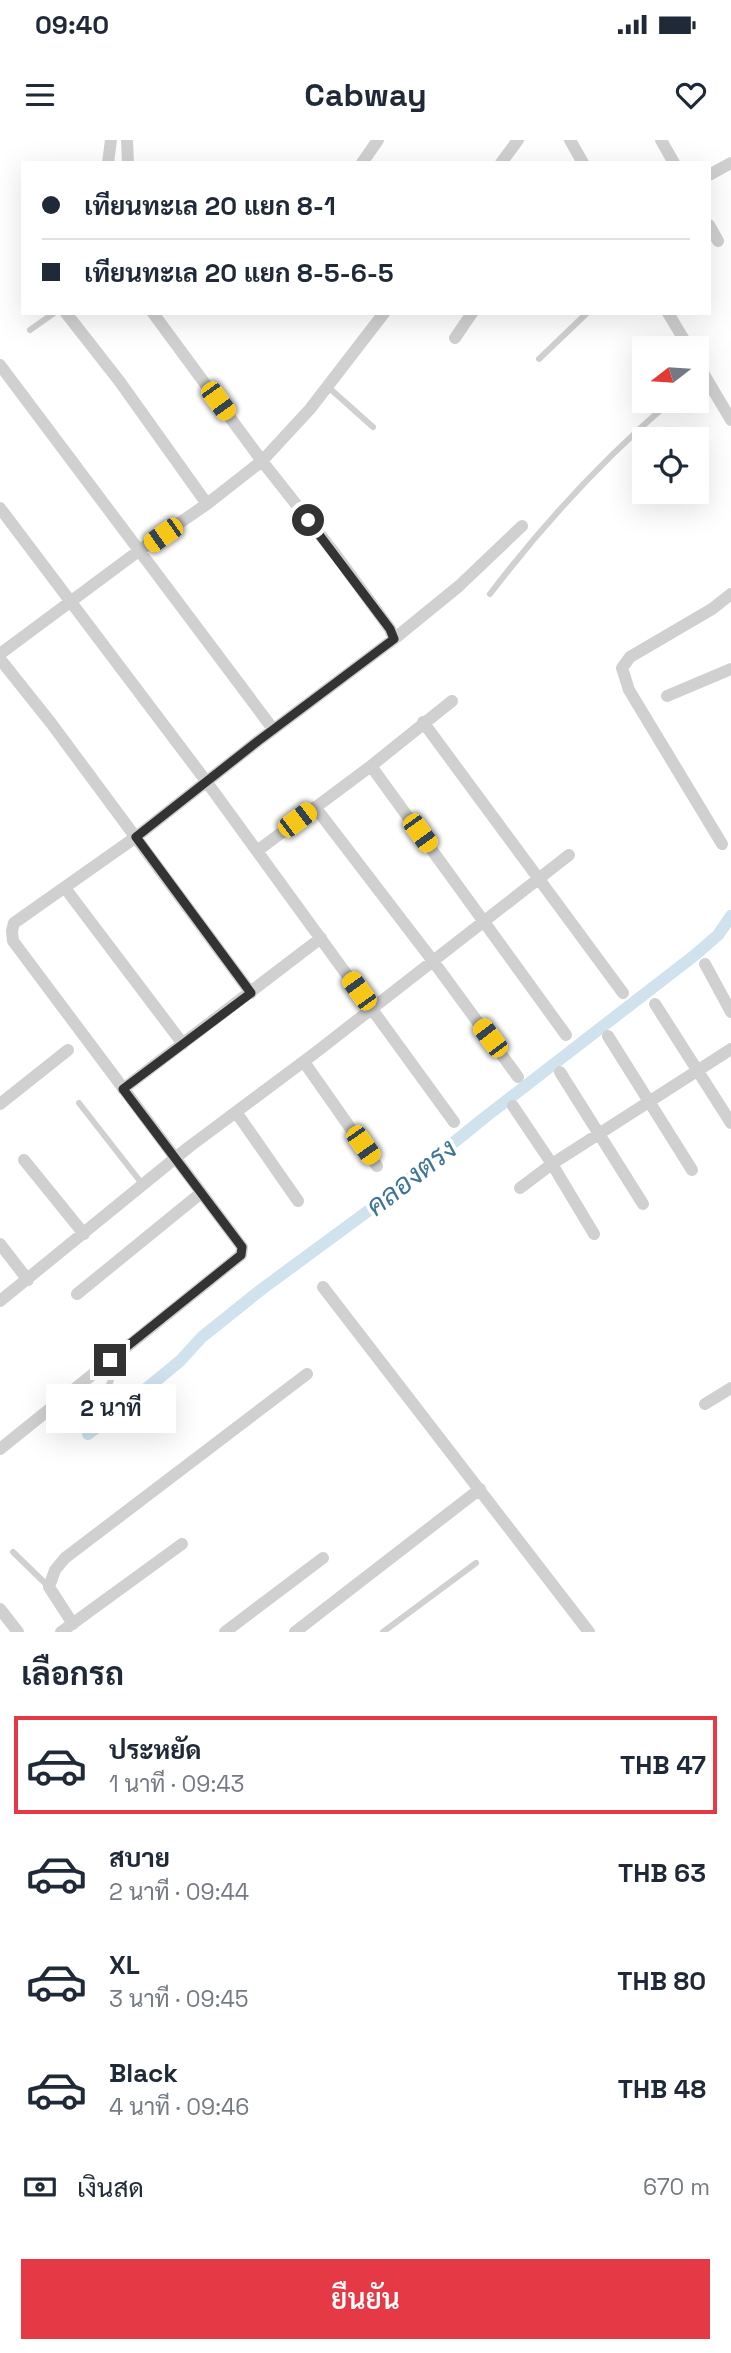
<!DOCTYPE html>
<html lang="th">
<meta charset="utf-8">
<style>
:root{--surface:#fff;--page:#f6f6f7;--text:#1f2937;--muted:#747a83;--line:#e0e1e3;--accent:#e63946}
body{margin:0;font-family:"Space Grotesk",Sarabun,sans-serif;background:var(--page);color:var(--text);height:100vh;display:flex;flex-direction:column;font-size:26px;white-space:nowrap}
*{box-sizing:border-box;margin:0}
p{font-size:23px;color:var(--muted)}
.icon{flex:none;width:38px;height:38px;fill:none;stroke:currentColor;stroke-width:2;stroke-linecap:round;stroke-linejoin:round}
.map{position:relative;height:1492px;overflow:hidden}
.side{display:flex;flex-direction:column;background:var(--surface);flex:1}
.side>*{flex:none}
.hud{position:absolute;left:21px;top:21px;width:690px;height:154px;border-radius:0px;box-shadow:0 7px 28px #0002;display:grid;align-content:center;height:154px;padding:0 21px;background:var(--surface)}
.needle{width:46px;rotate:253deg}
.fabs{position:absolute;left:632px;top:196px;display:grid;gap:14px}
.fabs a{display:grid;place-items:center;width:77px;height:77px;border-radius:0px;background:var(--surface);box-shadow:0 7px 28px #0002;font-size:35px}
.end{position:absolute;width:32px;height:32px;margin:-16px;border:9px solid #333;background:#fff;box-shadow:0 0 0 4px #fff}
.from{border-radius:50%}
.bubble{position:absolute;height:49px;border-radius:0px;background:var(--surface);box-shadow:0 7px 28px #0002;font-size:23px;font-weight:600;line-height:49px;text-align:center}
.car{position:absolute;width:21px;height:42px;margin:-21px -10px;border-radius:9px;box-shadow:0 0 5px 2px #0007;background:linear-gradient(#f5c518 24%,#345 0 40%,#f5c518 0 76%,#345 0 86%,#f5c518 0)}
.hud b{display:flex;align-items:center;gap:24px;height:66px;font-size:26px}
.hud b+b{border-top:2px solid var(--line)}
.hud i{width:18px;height:18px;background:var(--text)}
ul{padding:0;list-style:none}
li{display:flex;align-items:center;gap:21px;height:98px;margin:0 14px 10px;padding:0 7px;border:4px solid transparent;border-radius:0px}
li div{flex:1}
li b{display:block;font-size:26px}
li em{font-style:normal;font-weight:600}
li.selected{border-color:var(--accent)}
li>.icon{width:63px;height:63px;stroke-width:1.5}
h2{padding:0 21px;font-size:32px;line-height:84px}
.pay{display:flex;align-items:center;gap:18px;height:77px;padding:0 21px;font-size:26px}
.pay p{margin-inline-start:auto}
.primary-button{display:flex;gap:14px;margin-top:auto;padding:14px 21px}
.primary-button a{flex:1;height:80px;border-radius:0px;background:var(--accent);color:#fff;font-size:28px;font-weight:600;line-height:80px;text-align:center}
.status{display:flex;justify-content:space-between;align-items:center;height:49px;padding:0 35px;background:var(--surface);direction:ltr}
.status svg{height:19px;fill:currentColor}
header{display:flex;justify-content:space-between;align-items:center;height:91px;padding:0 21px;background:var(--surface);font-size:32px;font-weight:600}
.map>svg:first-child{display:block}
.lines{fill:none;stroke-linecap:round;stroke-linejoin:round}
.canal{stroke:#cfe2ee;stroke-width:12}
.service{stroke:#d0d0d0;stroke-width:6}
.minor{stroke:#d0d0d0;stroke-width:12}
.route{stroke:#333;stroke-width:9}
.labels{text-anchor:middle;stroke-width:7;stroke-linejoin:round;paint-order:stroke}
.water-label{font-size:28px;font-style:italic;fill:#3f7597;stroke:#fff}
</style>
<div class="status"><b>09:40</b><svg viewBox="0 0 49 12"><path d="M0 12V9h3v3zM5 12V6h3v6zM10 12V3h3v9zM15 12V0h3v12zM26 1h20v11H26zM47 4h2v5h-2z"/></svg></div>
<header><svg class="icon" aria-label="menu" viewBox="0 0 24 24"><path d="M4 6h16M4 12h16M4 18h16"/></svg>Cabway<svg class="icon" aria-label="heart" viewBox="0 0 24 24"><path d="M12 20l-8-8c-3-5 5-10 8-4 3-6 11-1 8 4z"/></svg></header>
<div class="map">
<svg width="731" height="1492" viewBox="0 0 731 1492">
<rect width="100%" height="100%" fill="#fff"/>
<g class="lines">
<path class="canal" d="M88,1294L135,1258L180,1221L202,1197L262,1149L383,1060L484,978L695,815L718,795L731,776"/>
<path class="service" d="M30,190L54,173
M539,219L587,173
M327,246L373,287
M490,454C544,383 603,319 671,261
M79,963L143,1045
M74,1270C95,1256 120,1250 110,1220
M13,1412L49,1447
M383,1492L476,1423"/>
<path class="minor" d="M127,0L128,23
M570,0L583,23
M661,0L674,23
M108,23L111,0
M362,23L378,0
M501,23L518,0
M709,35L731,23
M709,85L718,101
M66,173L120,242L207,364
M668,173L689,208
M455,198L472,173
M696,221L731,280
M0,225L273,589
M0,368L206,641L454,982
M394,499L459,446L522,386
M0,514L140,410L207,364L262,321L310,269L384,173
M0,519L51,583L251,853
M667,556L731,529
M423,582L623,853
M371,626L566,895
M315,667L433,821L518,937
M722,704L629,550L622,528L630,517L712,469L731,454
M257,711L371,626L452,561
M65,748L183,904
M705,824L731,872
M655,864L731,983
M608,896L692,1030
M304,922L377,1026
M560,932L643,1064
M123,949L321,798
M0,964L68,910
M513,966L552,1024L594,1094
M236,972L298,1061
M24,1020L84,1094
M520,1048L552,1024L731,909
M0,1104L28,1140
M323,1147L589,1492
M77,1154L201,1053
M0,1161L189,1007L315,913L569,715
M705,1264L731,1248
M0,1309L241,1115L242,1107L13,801L12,791L14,783L136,697L258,601L394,499L390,489L336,415L262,321L153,173
M0,1469L18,1492
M73,1484L49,1447L55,1430L65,1418L307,1234
M61,1492L182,1404
M225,1492L323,1418
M295,1492L480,1349"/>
</g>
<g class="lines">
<path class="route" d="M110,1220L241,1115L242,1107L123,949L251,853L136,697L258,601L394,499L390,489L308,380"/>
</g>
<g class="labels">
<g class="water-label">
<text transform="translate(411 1037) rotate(-38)" y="10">คลองตรง</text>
</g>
</g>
</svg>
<div class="fabs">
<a><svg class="needle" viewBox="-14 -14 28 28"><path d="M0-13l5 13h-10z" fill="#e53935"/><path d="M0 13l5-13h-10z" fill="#747a83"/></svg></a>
<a><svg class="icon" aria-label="locate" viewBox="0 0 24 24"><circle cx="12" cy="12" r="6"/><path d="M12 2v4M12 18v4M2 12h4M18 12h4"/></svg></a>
</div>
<i class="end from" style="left:308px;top:380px"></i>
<i class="end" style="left:110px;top:1220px"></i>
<div class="bubble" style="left:46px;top:1244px;width:130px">2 นาที</div>
<i class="car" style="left:218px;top:261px;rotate:144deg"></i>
<i class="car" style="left:163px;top:395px;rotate:235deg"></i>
<i class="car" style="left:297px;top:680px;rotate:53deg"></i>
<i class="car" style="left:420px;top:693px;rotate:144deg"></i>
<i class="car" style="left:359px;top:851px;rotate:324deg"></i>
<i class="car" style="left:490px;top:898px;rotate:323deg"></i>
<i class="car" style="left:363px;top:1005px;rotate:145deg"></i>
<div class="hud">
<b><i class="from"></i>เทียนทะเล 20 แยก 8-1</b>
<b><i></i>เทียนทะเล 20 แยก 8-5-6-5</b>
</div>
</div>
<section class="side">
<h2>เลือกรถ</h2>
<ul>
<li class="selected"><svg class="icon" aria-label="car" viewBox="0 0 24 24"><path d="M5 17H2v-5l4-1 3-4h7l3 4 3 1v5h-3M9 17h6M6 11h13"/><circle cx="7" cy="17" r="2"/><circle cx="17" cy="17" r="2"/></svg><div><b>ประหยัด</b><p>1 นาที · 09:43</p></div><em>THB 47</em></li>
<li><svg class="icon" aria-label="car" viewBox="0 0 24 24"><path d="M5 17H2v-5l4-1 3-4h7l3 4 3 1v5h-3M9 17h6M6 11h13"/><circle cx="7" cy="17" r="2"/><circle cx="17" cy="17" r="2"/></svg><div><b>สบาย</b><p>2 นาที · 09:44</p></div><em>THB 63</em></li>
<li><svg class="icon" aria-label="car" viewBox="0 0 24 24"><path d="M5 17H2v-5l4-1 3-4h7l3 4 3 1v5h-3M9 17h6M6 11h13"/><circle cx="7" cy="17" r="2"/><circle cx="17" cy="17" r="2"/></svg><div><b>XL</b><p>3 นาที · 09:45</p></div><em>THB 80</em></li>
<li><svg class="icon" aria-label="car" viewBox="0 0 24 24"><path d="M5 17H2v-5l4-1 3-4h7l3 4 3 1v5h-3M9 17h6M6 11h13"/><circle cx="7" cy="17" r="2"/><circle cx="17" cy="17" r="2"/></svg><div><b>Black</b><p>4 นาที · 09:46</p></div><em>THB 48</em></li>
</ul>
<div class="pay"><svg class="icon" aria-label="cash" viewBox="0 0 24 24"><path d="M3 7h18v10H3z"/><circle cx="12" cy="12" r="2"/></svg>เงินสด<p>670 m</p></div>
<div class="primary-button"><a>ยืนยัน</a></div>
</section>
